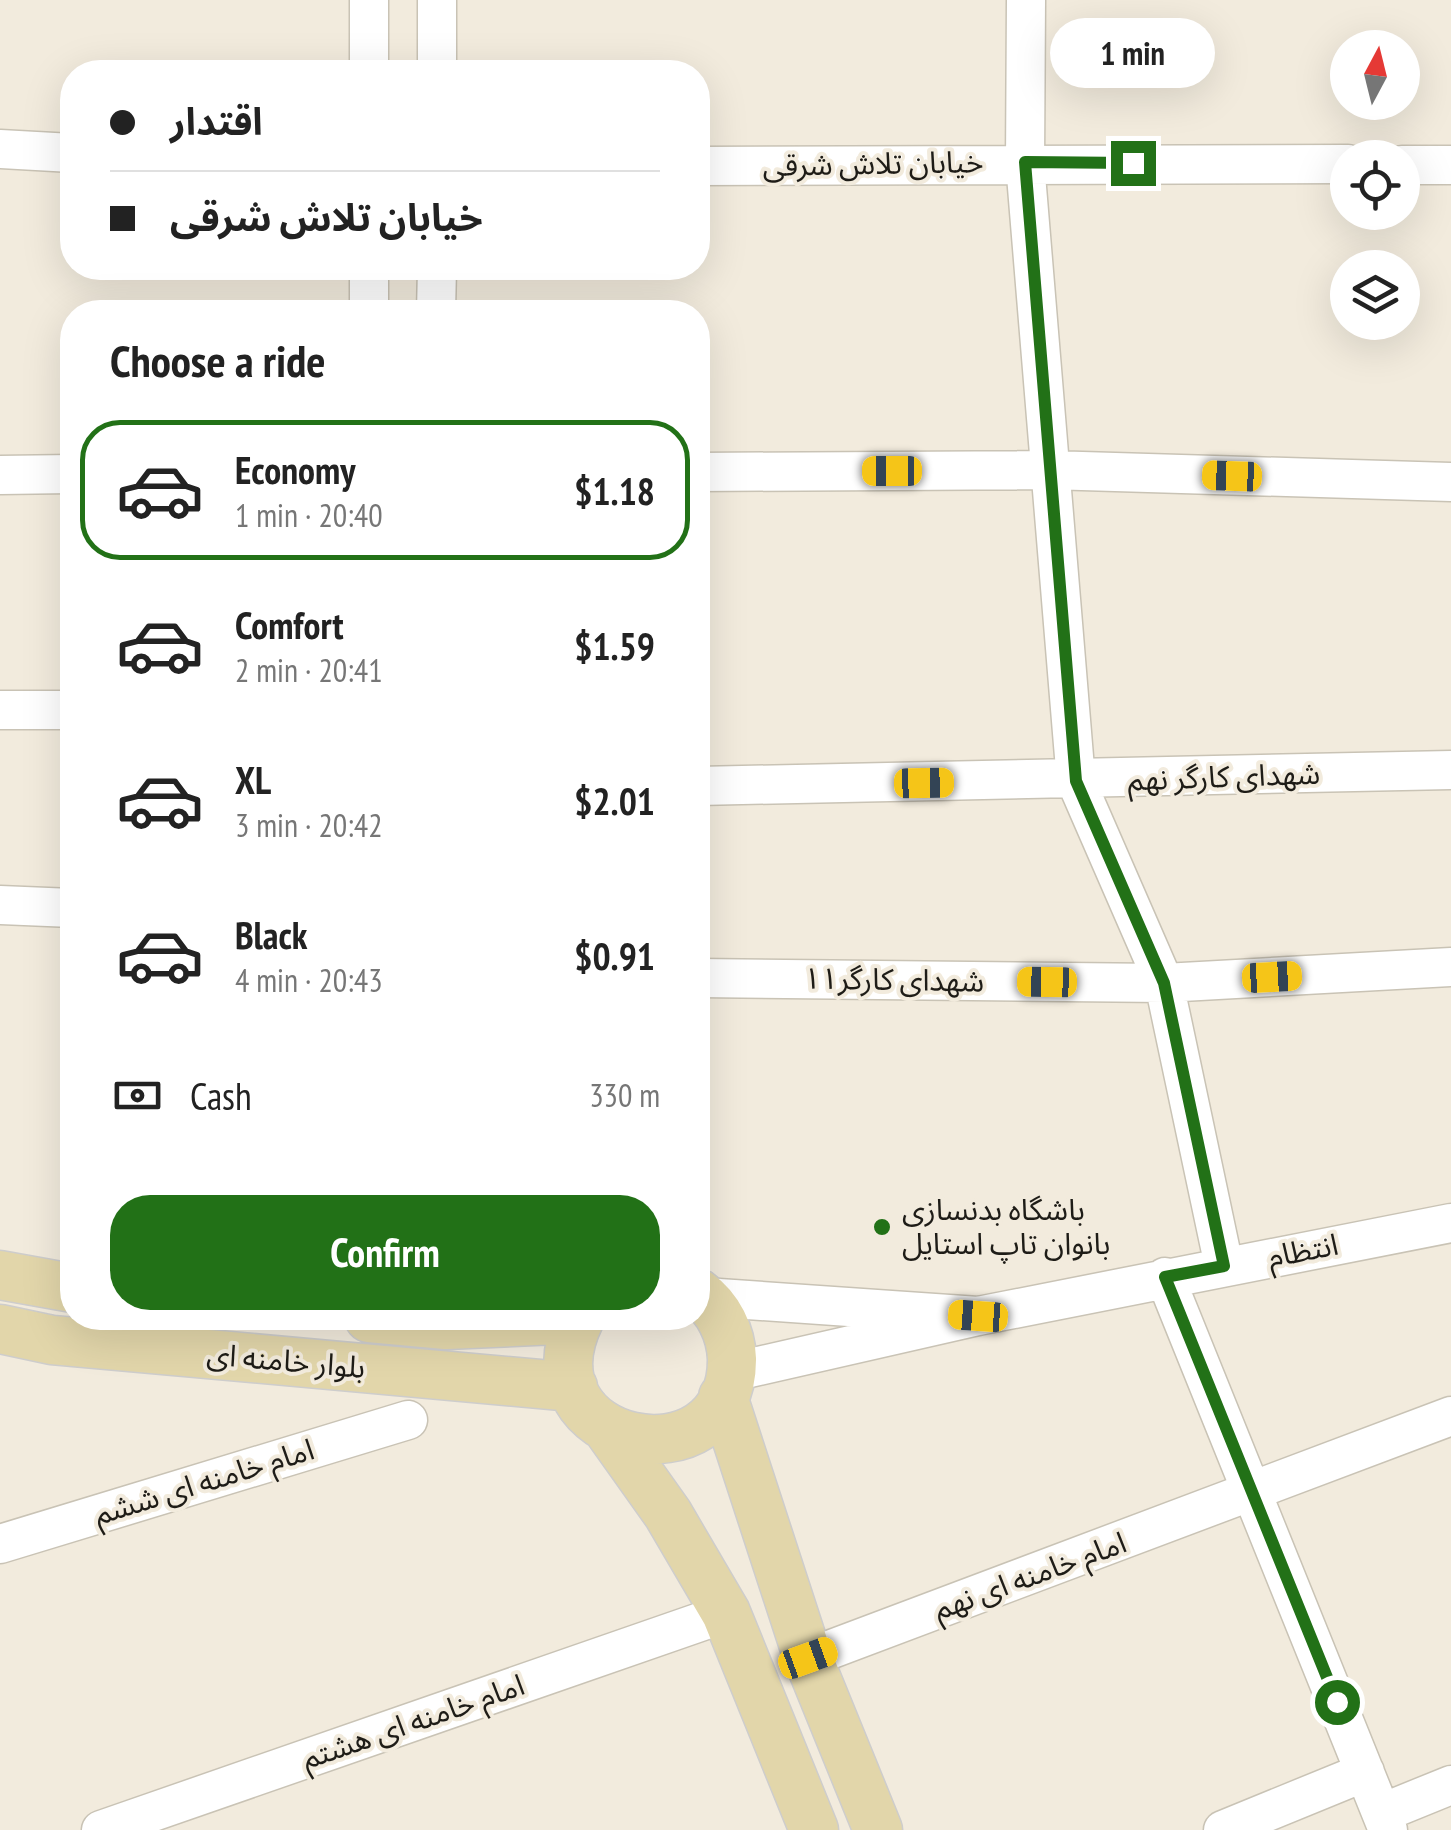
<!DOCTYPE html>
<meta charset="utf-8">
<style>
:root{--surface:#fff;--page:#f2f2f2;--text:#222;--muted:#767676;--line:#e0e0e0;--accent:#227117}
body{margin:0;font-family:"PT Sans Narrow","Noto Sans Arabic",sans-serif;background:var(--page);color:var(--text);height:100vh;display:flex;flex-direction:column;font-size:38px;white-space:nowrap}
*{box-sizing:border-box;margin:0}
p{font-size:32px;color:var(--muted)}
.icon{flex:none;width:55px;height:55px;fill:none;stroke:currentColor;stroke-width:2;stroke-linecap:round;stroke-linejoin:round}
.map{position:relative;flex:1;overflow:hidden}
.panel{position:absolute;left:60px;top:300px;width:650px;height:1030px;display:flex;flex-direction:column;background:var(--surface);border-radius:40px;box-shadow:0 10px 40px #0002}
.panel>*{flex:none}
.banner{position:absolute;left:60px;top:60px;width:650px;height:220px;border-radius:40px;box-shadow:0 10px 40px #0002;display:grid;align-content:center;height:220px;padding:0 50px;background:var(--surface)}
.needle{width:65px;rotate:7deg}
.buttons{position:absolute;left:1330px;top:30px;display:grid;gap:20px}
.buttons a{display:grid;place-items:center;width:90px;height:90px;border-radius:50%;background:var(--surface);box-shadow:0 10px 40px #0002;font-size:50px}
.end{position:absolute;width:45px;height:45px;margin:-22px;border:12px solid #227117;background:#fff;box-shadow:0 0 0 5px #fff}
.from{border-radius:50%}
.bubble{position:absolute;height:70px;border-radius:35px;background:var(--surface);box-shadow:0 10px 40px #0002;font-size:32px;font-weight:800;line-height:70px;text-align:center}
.car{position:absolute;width:30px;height:60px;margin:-30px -15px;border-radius:12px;box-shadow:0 0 8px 2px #0007;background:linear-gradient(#f5c518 24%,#345 0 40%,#f5c518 0 76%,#345 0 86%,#f5c518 0)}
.banner b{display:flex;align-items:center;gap:35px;height:95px;font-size:38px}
.banner b+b{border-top:2px solid var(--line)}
.banner i{width:25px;height:25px;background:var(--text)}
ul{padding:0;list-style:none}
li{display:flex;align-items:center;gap:30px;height:140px;margin:0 20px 15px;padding:0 30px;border:5px solid transparent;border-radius:40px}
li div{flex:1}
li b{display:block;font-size:38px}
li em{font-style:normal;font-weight:800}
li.current{border-color:var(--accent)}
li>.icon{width:90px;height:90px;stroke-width:1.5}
h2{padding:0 50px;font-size:45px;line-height:120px}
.pay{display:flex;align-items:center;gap:25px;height:110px;padding:0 50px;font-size:38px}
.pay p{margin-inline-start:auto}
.cta{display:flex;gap:20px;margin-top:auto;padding:20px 50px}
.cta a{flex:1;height:115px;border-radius:40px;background:var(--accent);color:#fff;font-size:40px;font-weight:800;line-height:115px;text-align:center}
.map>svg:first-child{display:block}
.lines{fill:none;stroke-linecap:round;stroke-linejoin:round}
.minor-casing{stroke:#c9c3b5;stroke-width:41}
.major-casing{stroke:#cecdcc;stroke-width:51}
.minor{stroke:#fff;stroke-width:38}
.major{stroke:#e2d6aa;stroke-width:48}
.route{stroke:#227117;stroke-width:12}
.poi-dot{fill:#227117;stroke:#f2ebdd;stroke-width:4}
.labels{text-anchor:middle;stroke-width:8;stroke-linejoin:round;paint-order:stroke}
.street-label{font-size:30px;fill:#1e1c17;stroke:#f2ebdd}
.poi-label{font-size:30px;fill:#1e1c17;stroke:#f2ebdd;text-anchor:start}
</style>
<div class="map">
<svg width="1451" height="1830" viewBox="0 0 1451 1830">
<rect width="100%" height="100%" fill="#f2ebdd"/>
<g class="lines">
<g class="minor-casing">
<path id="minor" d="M369,0V72
M437,0V72
M1026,0L1025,163L1076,781L1164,983L1224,1266
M0,149L72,153
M1402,165H1451
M698,166L1348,164
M369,312V268
M436,312L437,268
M698,472L1049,470L1451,482
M0,475L72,474
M0,710H72
M698,786L1451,770
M0,905L72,908
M698,978L1164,983L1451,967
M1165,1277L1388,1830
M704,1297L978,1316L732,1372
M978,1316L1451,1223
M0,1544L408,1420
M808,1658L1451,1416
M1382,1813L1451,1785
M101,1830L726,1613
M1223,1830L1365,1772"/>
</g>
<g class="major-casing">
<path id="major" d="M0,1275L72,1288
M369,1318L446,1325L579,1319
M580,1318C516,1449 733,1490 732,1359C731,1333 719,1308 698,1293
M0,1329L52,1340L573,1387
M723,1397L808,1658L878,1830
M609,1431L668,1514L726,1613L814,1830"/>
</g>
<use href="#minor" class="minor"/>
<use href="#major" class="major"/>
</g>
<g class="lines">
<path class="route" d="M1133,163L1025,162L1076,781L1164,983L1224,1266L1165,1277L1337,1702"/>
</g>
<circle class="poi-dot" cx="882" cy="1227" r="10"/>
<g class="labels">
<g class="street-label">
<text transform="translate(873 164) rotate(-1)" y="10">خیابان تلاش شرقی</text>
<text transform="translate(1224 777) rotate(-2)" y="10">شهدای کارگر نهم</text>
<text transform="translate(894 980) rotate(1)" y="10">شهدای کارگر۱۱</text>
<text transform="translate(1303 1251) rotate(-11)" y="10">انتظام</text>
<text transform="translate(286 1361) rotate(5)" y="10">بلوار خامنه ای</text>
<text transform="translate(204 1482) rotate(-17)" y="10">امام خامنه ای ششم</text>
<text transform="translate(1030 1576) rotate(-20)" y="10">امام خامنه ای نهم</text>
<text transform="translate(413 1722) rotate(-19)" y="10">امام خامنه ای هشتم</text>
</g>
<g class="poi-label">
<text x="902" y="1220">باشگاه بدنسازی<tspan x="902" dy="34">بانوان تاپ استایل</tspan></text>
</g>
</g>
</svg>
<div class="buttons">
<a><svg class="needle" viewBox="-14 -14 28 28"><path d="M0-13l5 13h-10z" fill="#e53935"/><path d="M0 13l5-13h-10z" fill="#767676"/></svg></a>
<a><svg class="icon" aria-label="locate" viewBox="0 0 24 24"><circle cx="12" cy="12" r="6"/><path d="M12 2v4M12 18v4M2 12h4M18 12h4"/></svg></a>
<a><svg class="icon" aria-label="layers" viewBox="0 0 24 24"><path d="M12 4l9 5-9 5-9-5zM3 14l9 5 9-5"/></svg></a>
</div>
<i class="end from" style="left:1337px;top:1702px"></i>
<i class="end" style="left:1133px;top:163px"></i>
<div class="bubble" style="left:1050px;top:18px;width:165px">1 min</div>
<i class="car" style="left:892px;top:471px;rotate:270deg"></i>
<i class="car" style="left:1232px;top:476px;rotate:272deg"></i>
<i class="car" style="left:924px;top:783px;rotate:89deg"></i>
<i class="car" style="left:1272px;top:977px;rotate:87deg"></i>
<i class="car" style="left:1047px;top:982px;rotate:271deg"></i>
<i class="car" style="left:978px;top:1316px;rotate:274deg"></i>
<i class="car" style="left:808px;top:1658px;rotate:70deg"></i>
<div class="banner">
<b><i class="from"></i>اقتدار</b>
<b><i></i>خیابان تلاش شرقی</b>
</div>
<section class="panel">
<h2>Choose a ride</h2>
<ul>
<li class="current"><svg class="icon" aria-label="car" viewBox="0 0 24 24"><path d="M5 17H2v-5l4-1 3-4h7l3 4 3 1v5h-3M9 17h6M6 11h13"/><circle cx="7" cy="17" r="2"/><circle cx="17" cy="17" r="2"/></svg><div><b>Economy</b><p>1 min · 20:40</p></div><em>$1.18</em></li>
<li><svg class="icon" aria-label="car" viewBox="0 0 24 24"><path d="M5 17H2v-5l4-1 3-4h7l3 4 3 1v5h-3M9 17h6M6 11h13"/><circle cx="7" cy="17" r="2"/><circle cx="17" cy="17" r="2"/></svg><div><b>Comfort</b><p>2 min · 20:41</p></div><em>$1.59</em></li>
<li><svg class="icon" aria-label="car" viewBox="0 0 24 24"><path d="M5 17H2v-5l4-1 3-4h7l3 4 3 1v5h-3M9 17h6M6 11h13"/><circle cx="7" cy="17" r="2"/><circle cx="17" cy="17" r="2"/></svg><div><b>XL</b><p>3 min · 20:42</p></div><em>$2.01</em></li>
<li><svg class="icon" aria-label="car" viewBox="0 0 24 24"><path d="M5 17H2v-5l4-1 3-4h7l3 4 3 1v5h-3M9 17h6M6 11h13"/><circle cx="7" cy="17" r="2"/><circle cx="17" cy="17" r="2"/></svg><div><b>Black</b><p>4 min · 20:43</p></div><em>$0.91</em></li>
</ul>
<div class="pay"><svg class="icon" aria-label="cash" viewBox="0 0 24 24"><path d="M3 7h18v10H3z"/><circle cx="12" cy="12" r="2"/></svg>Cash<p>330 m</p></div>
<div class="cta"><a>Confirm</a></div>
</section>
</div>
